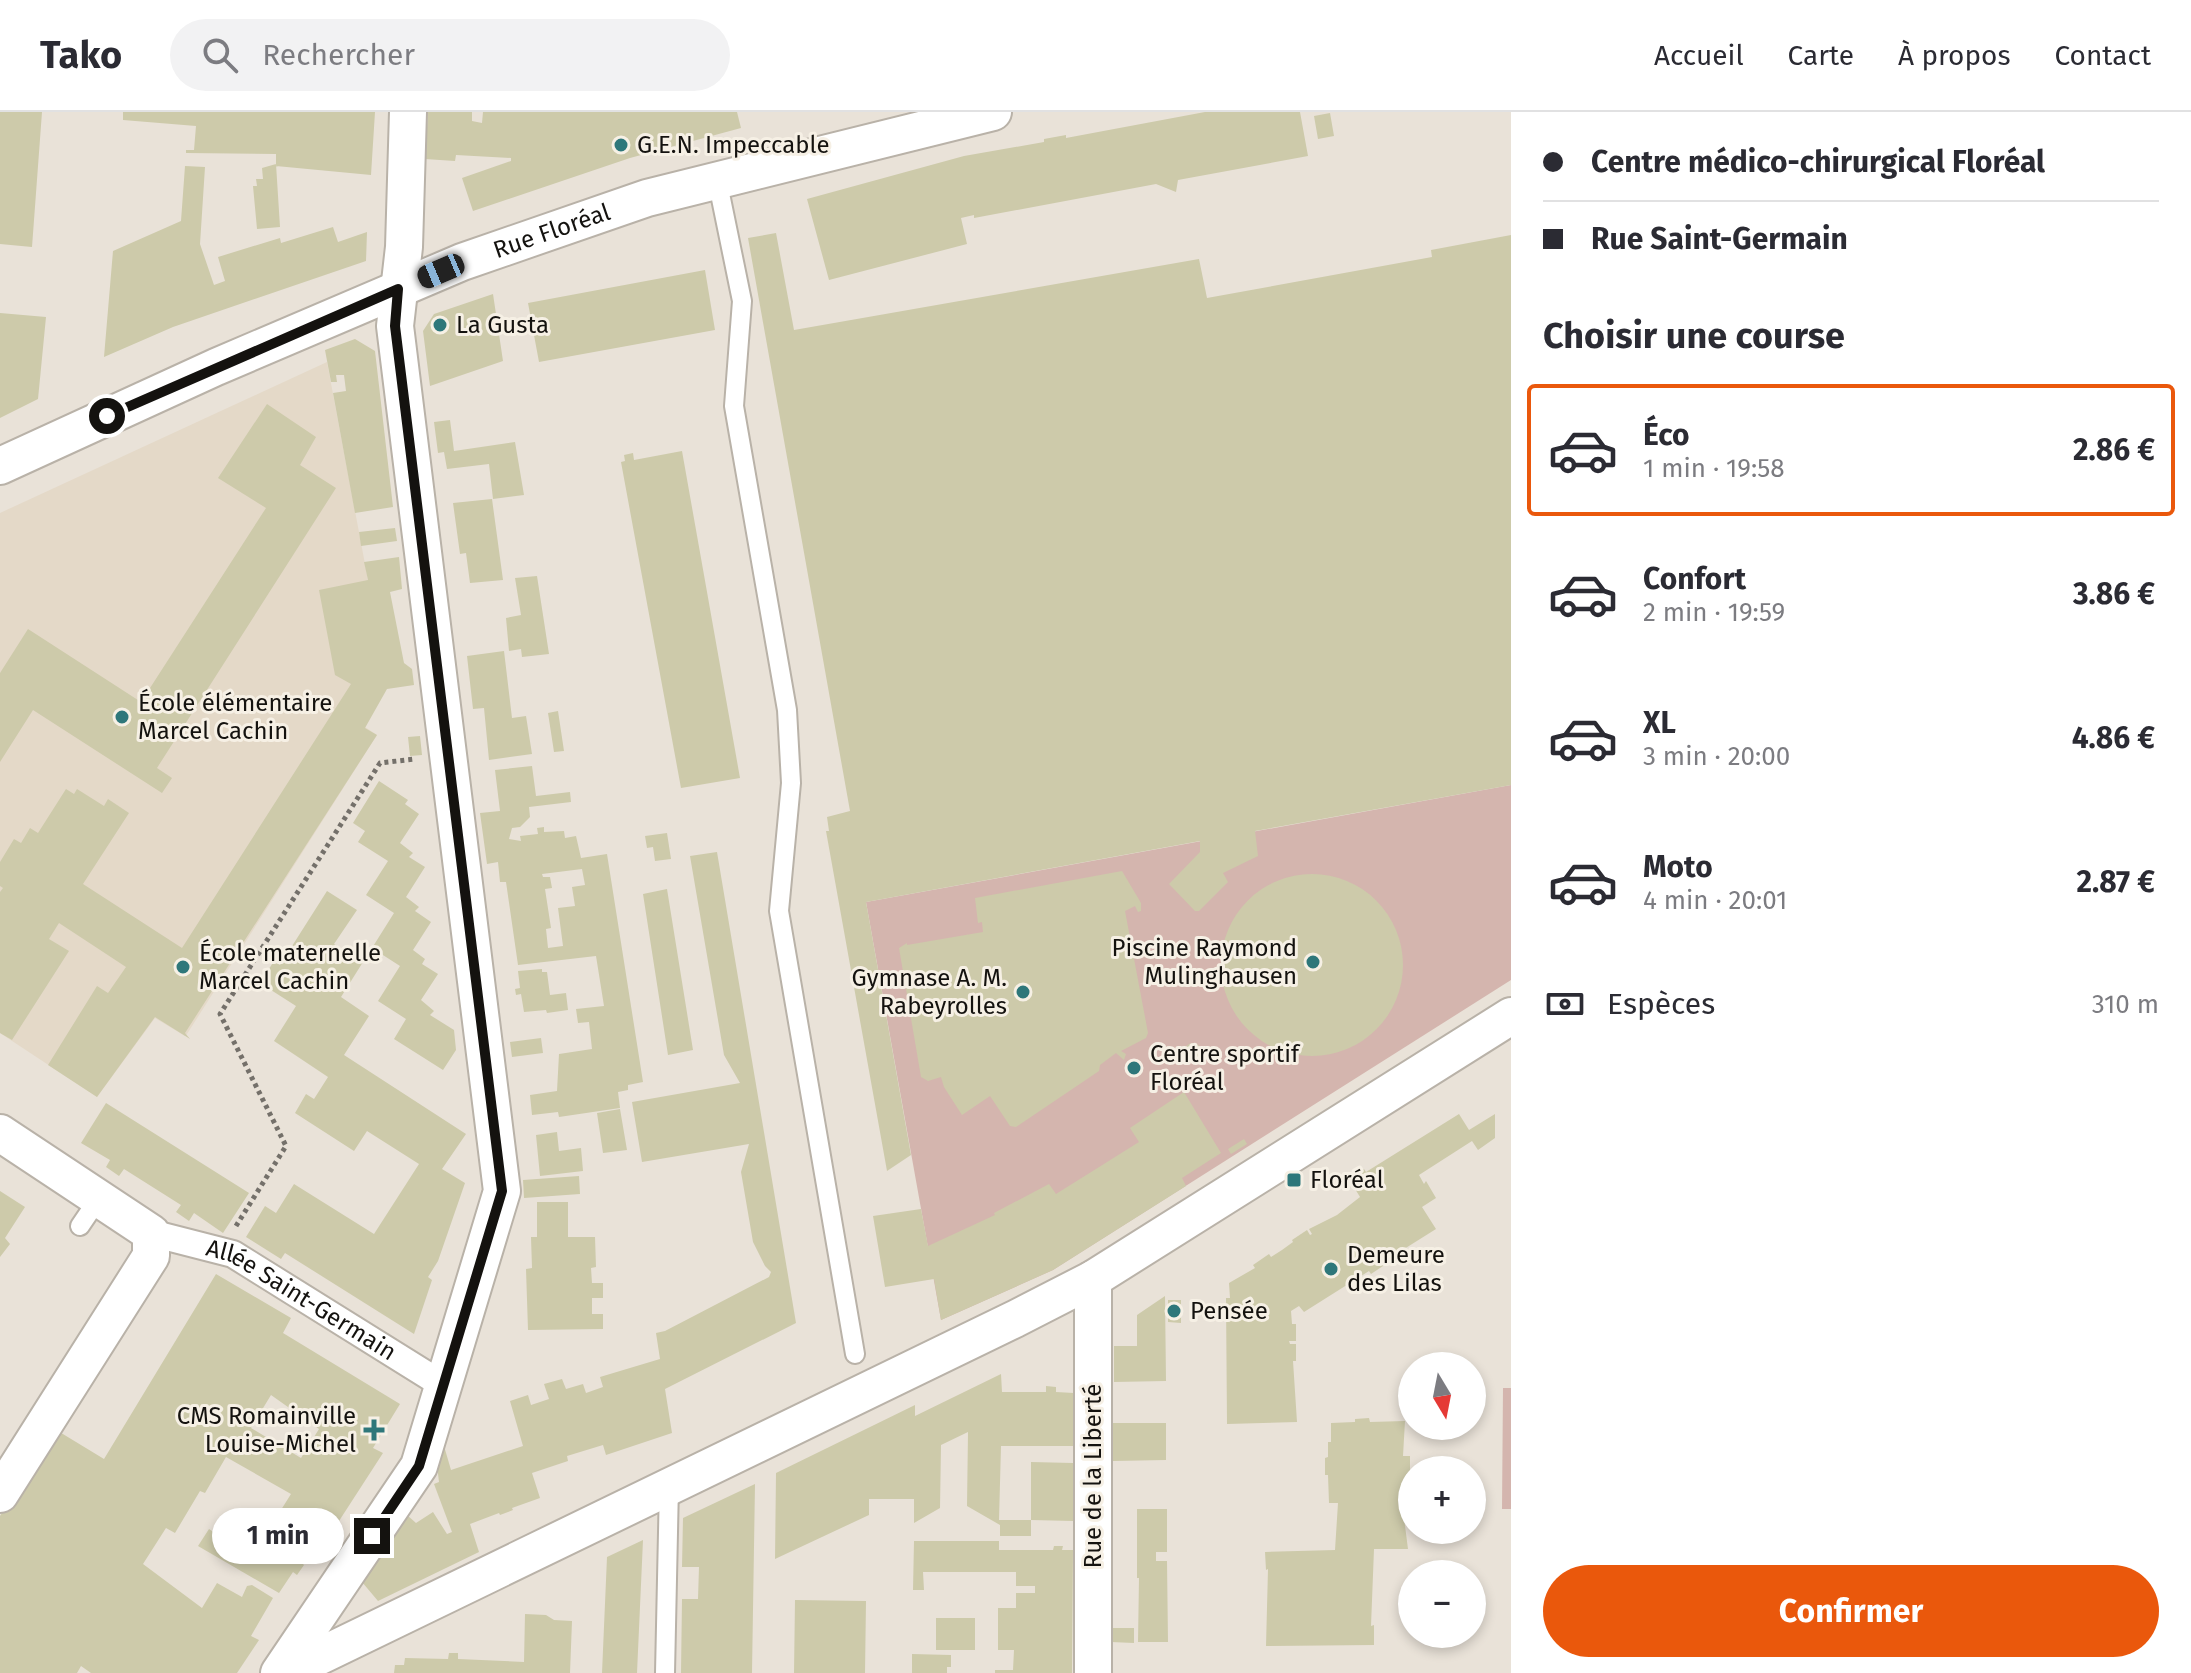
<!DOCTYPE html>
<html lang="fr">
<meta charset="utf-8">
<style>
:root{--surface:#fff;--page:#f2f2f3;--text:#2b2b33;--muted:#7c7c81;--line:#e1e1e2;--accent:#ea580c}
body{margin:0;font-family:"Fira Sans",sans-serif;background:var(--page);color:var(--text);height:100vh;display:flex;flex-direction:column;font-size:30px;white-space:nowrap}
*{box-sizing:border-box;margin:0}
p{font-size:26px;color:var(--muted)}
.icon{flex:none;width:44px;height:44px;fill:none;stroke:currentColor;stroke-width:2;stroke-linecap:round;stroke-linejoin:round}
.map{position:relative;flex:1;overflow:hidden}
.details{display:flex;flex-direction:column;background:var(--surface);width:680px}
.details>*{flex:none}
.guide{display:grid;align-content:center;height:176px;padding:0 32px;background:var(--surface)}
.needle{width:52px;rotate:170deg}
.buttons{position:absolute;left:1398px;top:1240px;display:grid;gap:16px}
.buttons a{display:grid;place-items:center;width:88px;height:88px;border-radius:50%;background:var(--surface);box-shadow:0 4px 12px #0003;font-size:40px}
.end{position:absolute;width:36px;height:36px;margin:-18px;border:10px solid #14120f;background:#fff;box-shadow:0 0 0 4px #fff}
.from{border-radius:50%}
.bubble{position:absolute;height:56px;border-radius:28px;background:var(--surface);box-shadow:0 4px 12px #0003;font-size:26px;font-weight:700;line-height:56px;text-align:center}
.car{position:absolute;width:24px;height:48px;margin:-24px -12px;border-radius:10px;box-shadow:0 0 6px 2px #0007;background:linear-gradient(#222 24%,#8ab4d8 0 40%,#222 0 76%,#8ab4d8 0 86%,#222 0)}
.guide b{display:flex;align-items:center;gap:28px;height:76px;font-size:30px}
.guide b+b{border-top:2px solid var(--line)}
.guide i{width:20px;height:20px;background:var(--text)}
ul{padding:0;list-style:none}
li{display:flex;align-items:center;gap:24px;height:132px;margin:0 16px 12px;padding:0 16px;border:4px solid transparent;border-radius:8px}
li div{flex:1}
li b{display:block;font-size:30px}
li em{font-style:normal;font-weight:700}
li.selected{border-color:var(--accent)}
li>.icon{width:72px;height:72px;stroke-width:1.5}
h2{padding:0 32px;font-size:36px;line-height:96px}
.pay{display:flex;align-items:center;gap:20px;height:88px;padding:0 32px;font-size:30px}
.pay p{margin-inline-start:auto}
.button{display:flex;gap:16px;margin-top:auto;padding:16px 32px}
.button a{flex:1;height:92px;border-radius:48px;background:var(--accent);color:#fff;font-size:32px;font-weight:700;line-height:92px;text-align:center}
header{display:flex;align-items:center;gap:48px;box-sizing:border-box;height:112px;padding:0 40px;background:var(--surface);border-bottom:2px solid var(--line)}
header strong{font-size:38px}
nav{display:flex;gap:44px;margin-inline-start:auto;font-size:28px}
.search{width:560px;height:72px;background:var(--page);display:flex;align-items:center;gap:20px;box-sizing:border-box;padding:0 28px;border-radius:44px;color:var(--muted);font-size:30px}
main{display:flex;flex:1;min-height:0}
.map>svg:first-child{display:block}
.built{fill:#e4d9c8}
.green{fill:#d4b5ae}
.building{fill:#cdcaaa;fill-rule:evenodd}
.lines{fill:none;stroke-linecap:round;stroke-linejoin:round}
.service-casing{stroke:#b9b2a8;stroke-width:22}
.pedestrian-casing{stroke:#b9b2a8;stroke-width:30}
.minor-casing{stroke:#b9b2a8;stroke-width:40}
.path{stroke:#74706a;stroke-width:5;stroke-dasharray:4 4;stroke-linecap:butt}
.service{stroke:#fff;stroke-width:18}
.pedestrian{stroke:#fff;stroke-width:26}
.minor{stroke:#fff;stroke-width:36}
.route{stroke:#14120f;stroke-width:10}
.poi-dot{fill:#2e777a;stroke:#f6f0e5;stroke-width:3}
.labels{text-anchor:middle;stroke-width:6;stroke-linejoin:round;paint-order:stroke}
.poi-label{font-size:24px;fill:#14120f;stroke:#f6f0e5;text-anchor:start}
.street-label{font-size:24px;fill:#14120f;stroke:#f6f0e5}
</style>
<header>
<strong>Tako</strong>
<div class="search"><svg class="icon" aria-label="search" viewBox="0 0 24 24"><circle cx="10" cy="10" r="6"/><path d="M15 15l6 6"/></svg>Rechercher</div>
<nav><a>Accueil</a><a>Carte</a><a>À propos</a><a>Contact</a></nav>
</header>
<main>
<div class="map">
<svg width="1511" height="1561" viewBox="0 0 1511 1561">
<rect width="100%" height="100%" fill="#e9e2d8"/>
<path class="built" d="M327,250L368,468L365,615L377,623L187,922L185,924L155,906L97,985L0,921V401Z"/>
<path class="green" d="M1511,673V868L1053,1158L941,1208L866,790Z
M1503,1276H1511V1397H1502Z"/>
<path class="building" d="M0,0H42L32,135L0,132Z
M123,0H375L371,63L276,54V42L186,41V38H194L196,14L123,8Z
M428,0H472V9L482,11L483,0H737L741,16L630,46L473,99L462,66L511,49V46L456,43L455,49L425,47Z
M1205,0H1300L1308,44L1178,68L1176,80L1156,72L974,106V103L961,106L967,132L829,168L807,87L964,44L1044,30V27L1066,23V26Z
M1330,1L1334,24L1318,27L1314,4Z
M276,52L280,115L257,117L253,74H257L256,67H263L262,56Z
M185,54L205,55L200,132L214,173L225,169L218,145L280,126L281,131L333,115L338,130L367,120L366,149L173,215L104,245L113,139L181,109Z
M776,121L794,218L1199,147L1207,186L1432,145L1431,138L1511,123V673L1255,719L1258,744L1223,761L1228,770L1199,799H1195L1169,772L1200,740V729L866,790L911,1043L887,1059L826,719H829L827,705L850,699L748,126Z
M705,158L715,218L539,250L528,191Z
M493,182L503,249L430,274L423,219L434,202Z
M0,201L46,205L38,287L0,306Z
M355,227L375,239L393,395L355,401L333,281L346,279L344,263H336L337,270H331L325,238Z
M267,292L316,325L300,353L336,376L157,656L172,666L162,681L33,598L0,650V561L28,517L141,590L266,396L218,366Z
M450,308L454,339L515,330L524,383L493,387L489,352L447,357L444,340L438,341L434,310Z
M682,339L740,666L681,676L621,350L625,349L624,343L633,341L634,348Z
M492,387L503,468L470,471L466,441L460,442L453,391Z
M395,416L397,429L361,434L359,420Z
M399,445L402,477L390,480L404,551L412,557L414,573L387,577L365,616L377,623L185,921L190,927L155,905L97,985L48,953L97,874L108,881L126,855L59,811L49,827L69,839L12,928L0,921V780L3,776L0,774V750L14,727L21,731L30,716L38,721L66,677L74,682L77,677L104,694L108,687L129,701L83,772L182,836L351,572L335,563L319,478L368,468L364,450Z
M537,464L549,542L522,545L521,537L509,539L506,506L521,503L515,466Z
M504,539L512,606L526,604L532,642L489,648L484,596L473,597L467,544Z
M558,599L564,639L554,640L548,601Z
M420,624L422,643L410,644L408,625Z
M532,654L536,684L570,680L571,690L529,695L530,705L520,715L512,716L509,727L521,729L520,724L538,722L537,716L544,715V720L564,719L565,726L576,724L581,746L607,742L643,970L628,973V978L618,980L620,996L559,1005L558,1000L532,1003L530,983L557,979L559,942L592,937L589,910L578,911L576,897L604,894L596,844L518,853L506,770H500L498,750L487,752L480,701L500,699L495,658ZM582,757L585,773L572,775L575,794L558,796L563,834L548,836L546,817L551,816L545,777L552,776L550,765H543L542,762Z
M379,669L408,688L405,692L419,702L400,731L413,741L409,745L425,755L406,785L419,795L415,799L431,810L413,838L425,847L422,852L438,862L421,888L434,899L430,903L454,918L456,938L443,958L394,927L406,907L378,889L400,854L372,836L394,801L366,783L388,749L358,730L365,719L353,711Z
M667,721L671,747L655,749L653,735L647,736L645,724Z
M717,740L796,1211L665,1277L672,1321L606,1343L603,1333L567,1344L568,1349L532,1361L540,1386L512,1396L513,1398L500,1403L499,1401L470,1412L479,1440L378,1489L362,1470L407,1403L416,1411L433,1400L447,1422L452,1420L434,1372L439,1370L437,1353L444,1334L451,1358L523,1334L510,1289L528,1283L531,1293L549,1287L544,1272L562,1267L566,1277L583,1272L586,1281L603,1275L600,1265L660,1247L656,1221L665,1219L769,1165L771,1160L765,1154L753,1130L741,1060L749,1032L642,1050L632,990L740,971L724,943L690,744Z
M1122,759L1141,791V799L1138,800L1135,794L1125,799L1148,921L1146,926L1121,939L1126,942L1124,948L1116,941L1100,953L1099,959L1016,1015L1010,1014L990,984L962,1003L944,975L941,965L928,969L921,965L899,836L907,831V833L983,820L982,810L978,811L975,786Z
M1221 853a91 91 0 1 1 182 0a91 91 0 1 1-182 0Z
M667,777L693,938L668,943L643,782Z
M327,779L357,798L334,832L363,850L341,885L369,904L344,943L466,1022L442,1057L465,1071L438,1149L428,1165L432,1168L414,1222L285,1141L281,1147L246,1125L265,1094L276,1101L294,1072L374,1122L419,1052L367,1019L354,1039L295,1001L306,982L314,987L328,965L274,929L296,894L260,871L274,849L280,853Z
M542,857V860H547L550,883L566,881L568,898L547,901L546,898L524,900L521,882L516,883L515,877L520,876L518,859Z
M541,926L543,941L512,945L510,930Z
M1184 940a9 9 0 1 1 18 0a9 9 0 1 1-18 0Z
M1184,980L1221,1041L1182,1066L1186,1074L1053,1158L941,1208L934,1167L885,1175L873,1104L921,1097L928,1134L995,1103L994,1101L1049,1072L1056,1082L1139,1030L1130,1016Z
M106,991L249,1081L223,1121L194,1101L189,1109L176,1100L181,1093L124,1057L119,1064L106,1055L110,1048L81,1031Z
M620,997L627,1038L603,1041L597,1001Z
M1459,1002L1469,1018L1495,1002V1026L1478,1038L1472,1029L1419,1063L1424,1072L1426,1069L1436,1086L1422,1095L1436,1117L1385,1149L1386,1152L1371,1162L1369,1159L1304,1200L1299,1194L1291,1199L1292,1212H1296V1229H1289L1290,1232H1296V1249H1293L1297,1310L1227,1312L1226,1186H1230L1229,1171L1255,1156L1253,1153L1269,1142L1271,1145L1282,1138L1293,1130L1292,1128L1307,1118L1310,1123L1312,1122L1309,1117L1337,1103L1360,1085L1349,1067L1364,1057L1366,1060Z
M557,1020L559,1039L581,1036L583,1059L540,1064L536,1023Z
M1244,1027L1247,1032L1231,1042L1228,1037Z
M579,1064L580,1082L524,1086L523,1068Z
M0,1079L25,1095L5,1126L10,1132L0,1145Z
M537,1090H568V1125H595L596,1155L591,1156L592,1171H603V1186H592V1202H603V1217L528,1218L526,1157L532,1156L531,1125H537Z
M216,1162L291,1206L283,1221L400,1292L373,1336L383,1341L339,1409L330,1404L300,1449L304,1453L297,1463L293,1460L279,1481L198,1434L209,1417L259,1450L277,1422L272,1419L265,1429L253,1422L259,1412L269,1417L291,1382L226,1345L205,1381L200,1379L175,1421L166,1416L143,1452L202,1496L217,1471L242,1485L247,1474L252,1473L273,1486L251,1524L259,1528L237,1561H91L81,1554L77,1561H0V1404L53,1316L104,1347ZM271,1283L319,1317L301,1346L251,1316Z
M1165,1184L1166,1269L1114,1270V1234H1137V1203Z
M1168,1188H1181V1211L1168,1210Z
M1001,1262L1002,1280H1046V1274L1056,1275V1280L1074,1281L1073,1334H1001L999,1408H1031V1424H1000V1413L967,1394L968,1320L941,1333L940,1396L914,1411V1387H869V1403L775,1447L776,1361L915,1293V1304Z
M1369,1306L1370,1310L1405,1309L1403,1344H1410V1362H1406L1407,1406H1404L1408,1437H1374L1371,1514L1374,1513V1533L1266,1534L1268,1457L1266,1458L1265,1440L1335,1438L1338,1391H1329L1328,1363H1325V1346L1328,1345V1330H1331V1311L1355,1310V1307Z
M1113,1311H1166V1348L1113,1349Z
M1031,1350L1073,1351V1409L1031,1408Z
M755,1372L752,1561H681L682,1487H698L699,1455H682L683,1406Z
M1137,1397H1167V1440H1156V1449H1167L1168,1530H1138L1139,1466H1137Z
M643,1428L637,1561H602L607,1445Z
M914,1429H999V1438H1053L1054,1434H1063L1062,1438H1073L1072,1561H995V1558H1013L1014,1538H998V1496H1016V1481H1035V1474H1016V1460H923L924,1478H913Z
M795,1488L866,1489L865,1561H794Z
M525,1502L546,1503L554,1508L572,1509L570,1561H394L395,1553H404L405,1546L448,1547L449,1541H458V1547L524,1550Z
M936,1506H975V1538H936Z
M1111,1516H1134V1531L1111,1530Z
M912,1542L951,1543V1555H947V1561H912Z"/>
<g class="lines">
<g class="service-casing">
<path id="service" d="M717,67L742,189L734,294L787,598L791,671L779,799L855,1242
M80,1114L99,1086
M665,1561L669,1373"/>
</g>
<g class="pedestrian-casing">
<g id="pedestrian">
<path id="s1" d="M151,1121L233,1142L443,1273"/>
</g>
</g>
<g class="minor-casing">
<g id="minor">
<path id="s2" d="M0,354L216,255L462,150L647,86L993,0"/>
<path d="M0,1021L151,1121V1144L0,1382"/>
<path d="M1093,1167V1561"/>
<path d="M279,1561L419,1354L502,1079L395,214L404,135L408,0"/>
<path d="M285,1561L1015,1207L1093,1167L1511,904"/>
</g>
</g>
<path class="path" d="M236,1114L286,1034L220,902L380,651L415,647"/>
<use href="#service" class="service"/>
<use href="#pedestrian" class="pedestrian"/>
<use href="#minor" class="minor"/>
</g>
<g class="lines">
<path class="route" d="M107,304L398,177L395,214L502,1079L419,1354L372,1424"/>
</g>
<g class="poi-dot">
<circle cx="621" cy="33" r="8"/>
<circle cx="440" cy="213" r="8"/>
<circle cx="122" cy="605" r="8"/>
<circle cx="1313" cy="850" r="8"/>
<circle cx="183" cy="855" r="8"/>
<circle cx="1023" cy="880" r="8"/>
<circle cx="1134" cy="956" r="8"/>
<rect x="1286" y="1060" width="16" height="16" rx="4"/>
<circle cx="1331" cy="1157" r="8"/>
<circle cx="1174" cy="1199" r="8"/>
<path d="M370 1306h8v8h8v8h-8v8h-8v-8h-8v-8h8z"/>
</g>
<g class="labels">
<g class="poi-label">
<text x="637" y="41">G.E.N. Impeccable</text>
<text x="456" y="221">La Gusta</text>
<text x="138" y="599">École élémentaire<tspan x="138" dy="28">Marcel Cachin</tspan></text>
<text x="1297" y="844" text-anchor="end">Piscine Raymond<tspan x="1297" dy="28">Mulinghausen</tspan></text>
<text x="199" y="849">École maternelle<tspan x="199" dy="28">Marcel Cachin</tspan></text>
<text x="1007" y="874" text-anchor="end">Gymnase A. M.<tspan x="1007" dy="28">Rabeyrolles</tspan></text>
<text x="1150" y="950">Centre sportif<tspan x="1150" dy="28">Floréal</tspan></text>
<text x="1310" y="1076">Floréal</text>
<text x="1347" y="1151">Demeure<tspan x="1347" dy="28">des Lilas</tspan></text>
<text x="1190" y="1207">Pensée</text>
<text x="356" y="1312" text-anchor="end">CMS Romainville<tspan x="356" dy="28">Louise-Michel</tspan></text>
</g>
<g class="street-label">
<text dy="8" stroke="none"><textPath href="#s2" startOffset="600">Rue Floréal</textPath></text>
<text dy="8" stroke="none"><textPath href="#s1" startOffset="166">Allée Saint-Germain</textPath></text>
<text transform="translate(1093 1364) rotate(-90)" y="8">Rue de la Liberté</text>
</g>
</g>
</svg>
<div class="buttons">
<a><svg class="needle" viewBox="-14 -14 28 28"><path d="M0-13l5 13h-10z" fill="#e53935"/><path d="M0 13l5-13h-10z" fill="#7c7c81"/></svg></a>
<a>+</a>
<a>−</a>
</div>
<i class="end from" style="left:107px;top:304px"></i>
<i class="end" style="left:372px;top:1424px"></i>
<div class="bubble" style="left:212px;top:1396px;width:132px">1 min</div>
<i class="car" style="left:441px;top:159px;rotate:247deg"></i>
</div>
<section class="details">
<div class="guide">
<b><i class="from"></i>Centre médico-chirurgical Floréal</b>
<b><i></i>Rue Saint-Germain</b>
</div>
<h2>Choisir une course</h2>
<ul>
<li class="selected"><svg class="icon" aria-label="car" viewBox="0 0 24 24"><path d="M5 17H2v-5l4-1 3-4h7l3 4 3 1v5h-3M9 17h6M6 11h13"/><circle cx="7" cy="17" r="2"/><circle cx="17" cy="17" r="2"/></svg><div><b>Éco</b><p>1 min · 19:58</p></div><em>2.86 €</em></li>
<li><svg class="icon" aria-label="car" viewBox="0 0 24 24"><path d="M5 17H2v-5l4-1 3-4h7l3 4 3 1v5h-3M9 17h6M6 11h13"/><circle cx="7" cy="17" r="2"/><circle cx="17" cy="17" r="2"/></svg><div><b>Confort</b><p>2 min · 19:59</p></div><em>3.86 €</em></li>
<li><svg class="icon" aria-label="car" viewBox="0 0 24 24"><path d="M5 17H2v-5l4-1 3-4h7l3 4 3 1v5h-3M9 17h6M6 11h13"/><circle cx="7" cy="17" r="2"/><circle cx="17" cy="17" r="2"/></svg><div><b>XL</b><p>3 min · 20:00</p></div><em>4.86 €</em></li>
<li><svg class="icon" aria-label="car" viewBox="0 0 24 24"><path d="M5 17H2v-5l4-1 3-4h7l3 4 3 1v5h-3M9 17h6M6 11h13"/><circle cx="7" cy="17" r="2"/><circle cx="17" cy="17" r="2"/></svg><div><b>Moto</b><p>4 min · 20:01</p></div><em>2.87 €</em></li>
</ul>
<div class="pay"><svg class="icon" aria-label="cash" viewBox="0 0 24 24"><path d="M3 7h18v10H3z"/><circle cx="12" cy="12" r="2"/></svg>Espèces<p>310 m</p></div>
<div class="button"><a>Confirmer</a></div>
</section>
</main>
